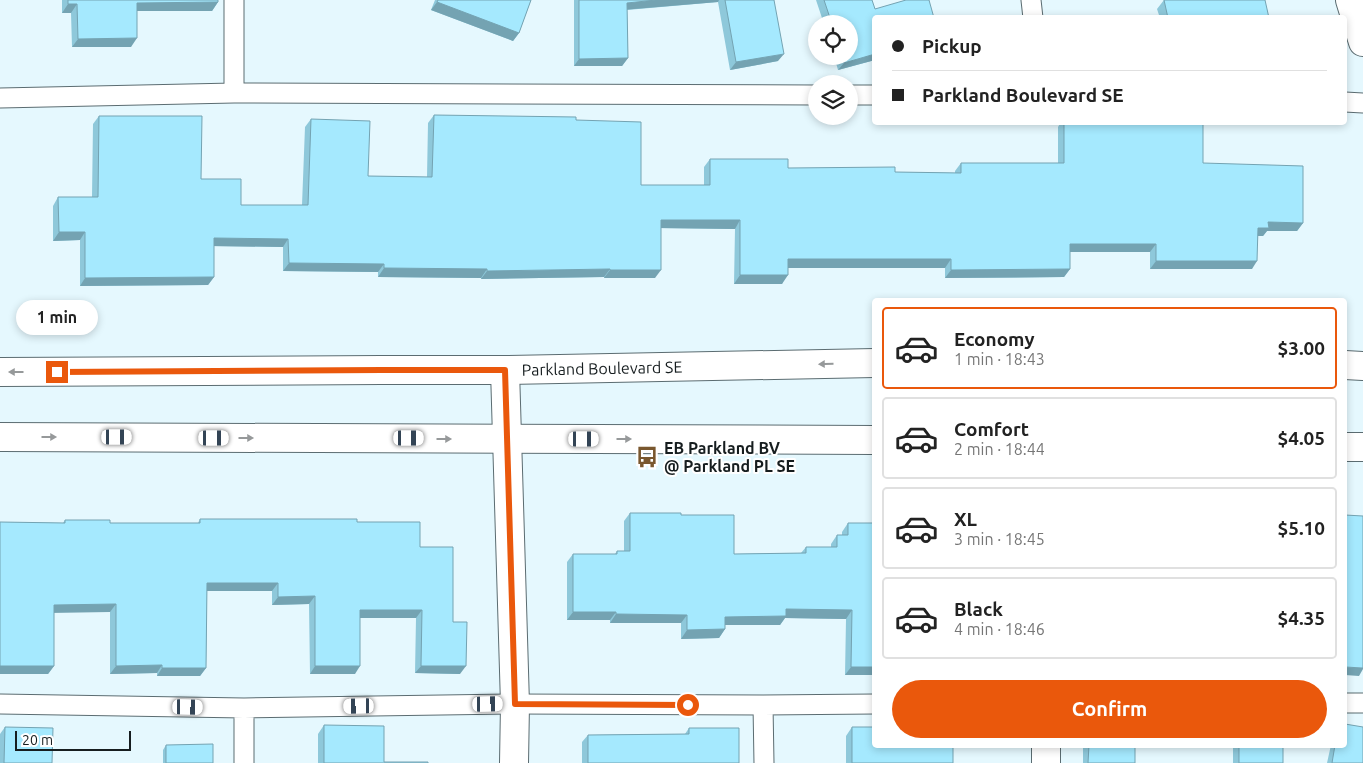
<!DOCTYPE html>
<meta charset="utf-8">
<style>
:root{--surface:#fff;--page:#f2f2f2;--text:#222;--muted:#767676;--line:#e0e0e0;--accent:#ea580c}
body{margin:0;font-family:Ubuntu,sans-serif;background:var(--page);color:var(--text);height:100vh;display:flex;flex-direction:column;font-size:19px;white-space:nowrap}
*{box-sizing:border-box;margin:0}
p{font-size:16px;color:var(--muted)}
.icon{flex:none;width:28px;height:28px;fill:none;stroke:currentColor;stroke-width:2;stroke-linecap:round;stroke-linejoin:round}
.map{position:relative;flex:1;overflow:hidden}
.sheet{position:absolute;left:872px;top:298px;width:475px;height:450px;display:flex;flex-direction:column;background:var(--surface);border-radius:5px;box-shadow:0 2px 8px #0003}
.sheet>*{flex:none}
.banner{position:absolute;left:872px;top:15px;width:475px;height:110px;border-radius:5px;box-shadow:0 2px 8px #0003;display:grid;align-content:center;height:110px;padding:0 20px;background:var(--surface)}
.buttons{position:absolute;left:808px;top:15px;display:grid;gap:10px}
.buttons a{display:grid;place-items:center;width:50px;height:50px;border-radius:50%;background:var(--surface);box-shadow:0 2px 8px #0003;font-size:25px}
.scale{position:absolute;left:15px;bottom:12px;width:116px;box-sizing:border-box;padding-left:5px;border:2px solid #161d1f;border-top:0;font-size:14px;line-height:18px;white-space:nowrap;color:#161d1f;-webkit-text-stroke:4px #fff;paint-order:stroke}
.end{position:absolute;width:22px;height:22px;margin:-11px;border:6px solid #ea580c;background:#fff;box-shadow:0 0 0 2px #fff}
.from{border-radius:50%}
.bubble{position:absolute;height:35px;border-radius:18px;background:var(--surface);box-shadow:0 2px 8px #0003;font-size:16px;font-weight:600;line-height:35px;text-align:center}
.car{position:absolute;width:15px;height:30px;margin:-15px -8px;border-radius:6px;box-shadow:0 0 4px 1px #0007;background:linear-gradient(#fff 24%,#345 0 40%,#fff 0 76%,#345 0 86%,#fff 0)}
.banner b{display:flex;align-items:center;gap:18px;height:48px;font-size:19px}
.banner b+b{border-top:1px solid var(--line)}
.banner i{width:12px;height:12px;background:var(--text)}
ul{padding:9px 0 0;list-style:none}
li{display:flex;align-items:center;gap:15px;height:82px;margin:0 10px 8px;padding:0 10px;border:2px solid var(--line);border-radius:5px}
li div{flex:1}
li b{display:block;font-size:19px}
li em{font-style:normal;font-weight:600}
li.on{border-color:var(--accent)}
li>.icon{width:45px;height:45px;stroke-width:1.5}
.cta{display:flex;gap:10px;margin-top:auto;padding:10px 20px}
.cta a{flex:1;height:58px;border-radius:30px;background:var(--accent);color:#fff;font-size:20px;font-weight:600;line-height:58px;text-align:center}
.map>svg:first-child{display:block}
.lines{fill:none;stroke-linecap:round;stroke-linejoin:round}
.lane-casing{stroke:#5b6c71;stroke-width:21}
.street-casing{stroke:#5b6c71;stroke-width:30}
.secondary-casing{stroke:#5b6c71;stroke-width:30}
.lane{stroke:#fff;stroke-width:19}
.street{stroke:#fff;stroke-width:28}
.secondary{stroke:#fff;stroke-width:28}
.wall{fill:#8ec8da}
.shaded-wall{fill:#74a3b2}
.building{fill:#a5e9fe;stroke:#74a3b2}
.oneway{fill:#96999a}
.route{stroke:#ea580c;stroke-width:6}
.labels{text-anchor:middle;stroke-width:4;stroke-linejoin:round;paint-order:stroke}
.street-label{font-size:16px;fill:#161d1f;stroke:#fff}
.poi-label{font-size:16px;font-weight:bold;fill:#161d1f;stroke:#fff;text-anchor:start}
</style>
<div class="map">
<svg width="1363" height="763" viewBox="0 0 1363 763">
<rect width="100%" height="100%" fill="#e5f8fe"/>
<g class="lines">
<g class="lane-casing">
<path id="lane" d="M234,0V93
M1031,0L1033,18
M849,95H875
M0,98L234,93L816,95
M1345,102L1363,103
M1345,703H1363
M0,704L244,708L515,704L763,705L875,704
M763,705L764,763
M244,763V708"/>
</g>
<g class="street-casing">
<path id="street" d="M1350,0L1363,42
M505,370L515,704L514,763
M1046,763V745"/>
</g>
<g class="secondary-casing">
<g id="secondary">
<path d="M1345,365L1363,366"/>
<path id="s1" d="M0,372L382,370H505L875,363"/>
<path d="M0,437L875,440"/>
<path d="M1345,447H1363"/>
</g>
</g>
<use href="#lane" class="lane"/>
<use href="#street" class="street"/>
<use href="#secondary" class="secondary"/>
</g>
<path class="wall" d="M62,0H218V2L212,11H137L131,47H72L71,13H62Z
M435,0H531L519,33L513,41L431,10Z
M574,0H774L778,61L730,70L718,2L627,10L628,58L622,66H574Z
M816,0H872L875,18V60L838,70L834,56H849V24H824Z
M1164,0L1269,18H1160L1157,9Z
M434,115L576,120L641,185H704V167L710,159L788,168L895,172L955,173V171L961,163H1058V127L1061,122H1203V163L1303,223L1297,231H1267L1263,236H1258L1252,269H1150V252H1070V269L1064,277L945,278V268H788L782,284H734L735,229L661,228L655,278H604V277L481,279V278L378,277V272L283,271V247L214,246V277L208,285L80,286V240L53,241V206L58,197H92L93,124L99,116L241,205H302L305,127L311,119L368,176L427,177L428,123Z
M630,513L681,515L734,554L801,553L806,547H831V544L837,535H842V532L848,523H875V675H845L846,619L785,618L780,625H725V629L719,638L681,639V623H610V620H567V562L573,554H615L617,551H624V521Z
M200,519L357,522L420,547L453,622L460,674L415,673L416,618H360L355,674H310L309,604L272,605V591H207L206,668L200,676H157V673L110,674V612H54V666L48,674H0V522L63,523L65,520L110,523H198Z
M324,725L384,762L428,763H318V734Z
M5,727L52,763H0V734Z
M852,727L953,763H846V736Z
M689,728L739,763H582V742L588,735L685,734Z
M166,745L213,763H163V750Z
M1083,745H1135V763H1083Z
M1233,745H1283V763H1233Z
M1331,745H1345L1363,763H1327Z"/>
<path class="shaded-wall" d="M656,0H719L718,2L622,10L627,3Z
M218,2L212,11H131L137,3Z
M437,2L519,33L513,41L431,10Z
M68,4H77L71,13H62Z
M137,38L131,47H72L78,39Z
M784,54L778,61L730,70L736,62Z
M875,54V60L838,70L844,63Z
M628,58L622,66H574L579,59Z
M661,220H740L735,229L655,228Z
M1268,222L1303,223L1297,231H1267L1263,236H1252L1258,228Z
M59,232H85L80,240L53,241Z
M214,238L288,239L283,247L208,246Z
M1070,244H1156L1150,252H1064Z
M788,259H951L945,268H782Z
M1156,261H1257L1252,269H1150Z
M289,263L384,264L378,272L283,271Z
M384,268L487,269L481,278L378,277Z
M610,269L604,277L481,279L487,271Z
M1070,269L1064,277L945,278L951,270Z
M610,270H661L655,278H604Z
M740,275H788L782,284H734Z
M214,277L208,285L80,286L85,278Z
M207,583H278L272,591H201Z
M315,596L309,604L272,605L278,597Z
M116,604L110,612L49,613L54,605Z
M786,609L852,610L846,619L785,618L780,625H719L725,617Z
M360,610H422L416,618H354Z
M573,612H616L610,620H567Z
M616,614L687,615L681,623H610Z
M725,629L719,638L681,639L687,630Z
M162,665L157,673L110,674L116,666Z
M0,666H54L48,674H0Z
M315,666H360L355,674H310Z
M421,666H466L460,674L415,673Z
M851,667H875V675H845Z
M1345,667L1363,668V669L1359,676L1345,675Z
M162,668H206L200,676H157Z"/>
<path class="building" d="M68,0H218V2L137,3V38L78,39L77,4H68Z
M438,0H531L519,33L437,2Z
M579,0H656L627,3L628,58L579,59Z
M725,0H774L784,54L736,62Z
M824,0H872L875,9L906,0H929L934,18H875V54L844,63L842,56H849V24H832Z
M1164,0H1265L1269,18H1168Z
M434,115L576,117V120L641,122V185H710V159H788V168L895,167V172L961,173V163H1064V122H1203V163L1303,166V223L1268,222L1269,228H1258L1257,261H1156V244H1070V269L951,270V259H788V275H740V220H661V270H610V269L487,271V269L384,268V264L289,263L288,239L214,238V277L85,278V232H59L58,197H98L99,116H202L201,179H241V205H308L311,119L370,121L368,176L432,177Z
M630,513H681V515H734V554L806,553V547H837V535H848V523H875V667H851L852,610L786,609V616L725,617V629L687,630V615L616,614V612H573V554H617V551H630Z
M1345,515L1363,516V668L1345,667Z
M200,519H357V522H420V547H453V622H467L466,666H421L422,610H360V666H315V596L278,597V583H207L206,668H162V665L116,666V604L54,605V666H0V522L65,523V520H110V523H200Z
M1345,724L1363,727V763H1332L1335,745H1345Z
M324,725L384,726V762H428V763H324Z
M5,727L53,728L52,763H4Z
M852,727H875V745H953V763H852Z
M689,728H739V763H588V735L689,734Z
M213,744V763H166V745Z
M1089,745H1135V763H1088Z
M1239,745H1283V763H1239Z"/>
<defs><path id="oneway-solid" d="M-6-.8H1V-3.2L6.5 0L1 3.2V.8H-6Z" transform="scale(1.25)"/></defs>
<g class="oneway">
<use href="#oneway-solid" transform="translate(826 364) rotate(179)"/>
<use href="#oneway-solid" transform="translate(16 372) rotate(180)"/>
<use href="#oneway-solid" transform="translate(49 437)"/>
<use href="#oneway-solid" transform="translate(246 438)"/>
<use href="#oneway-solid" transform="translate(444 439)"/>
<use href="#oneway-solid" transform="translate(624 439)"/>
</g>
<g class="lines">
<path class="route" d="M57,372L382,370H505L515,704L688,705"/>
</g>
<defs>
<g id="bus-bare" transform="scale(1.725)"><path d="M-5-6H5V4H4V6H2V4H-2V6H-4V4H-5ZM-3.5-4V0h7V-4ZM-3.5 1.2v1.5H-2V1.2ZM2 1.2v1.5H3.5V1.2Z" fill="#79572e" stroke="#fff" stroke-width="2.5" paint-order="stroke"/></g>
</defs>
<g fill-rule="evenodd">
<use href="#bus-bare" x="647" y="457"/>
</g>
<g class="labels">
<g class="street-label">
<text dy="6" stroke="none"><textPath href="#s1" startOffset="602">Parkland Boulevard SE</textPath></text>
</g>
<g class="poi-label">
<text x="664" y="454">EB Parkland BV<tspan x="664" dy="18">@ Parkland PL SE</tspan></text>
</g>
</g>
</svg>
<div class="buttons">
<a><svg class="icon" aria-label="locate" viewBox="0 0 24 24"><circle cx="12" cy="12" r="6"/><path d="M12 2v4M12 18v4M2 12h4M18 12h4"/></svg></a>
<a><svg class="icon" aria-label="layers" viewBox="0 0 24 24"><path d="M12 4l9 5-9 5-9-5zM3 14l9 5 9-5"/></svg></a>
</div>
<div class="scale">20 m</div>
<i class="end from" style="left:688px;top:705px"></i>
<i class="end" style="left:57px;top:372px"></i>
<div class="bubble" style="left:16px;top:300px;width:82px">1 min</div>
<i class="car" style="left:117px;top:437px;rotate:90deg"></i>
<i class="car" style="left:214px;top:438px;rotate:90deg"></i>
<i class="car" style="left:409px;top:438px;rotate:90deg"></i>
<i class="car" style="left:584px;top:439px;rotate:90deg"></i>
<i class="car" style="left:488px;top:704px;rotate:89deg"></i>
<i class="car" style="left:359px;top:706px;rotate:269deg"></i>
<i class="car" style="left:188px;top:707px;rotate:91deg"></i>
<div class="banner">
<b><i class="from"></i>Pickup</b>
<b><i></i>Parkland Boulevard SE</b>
</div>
<section class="sheet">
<ul>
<li class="on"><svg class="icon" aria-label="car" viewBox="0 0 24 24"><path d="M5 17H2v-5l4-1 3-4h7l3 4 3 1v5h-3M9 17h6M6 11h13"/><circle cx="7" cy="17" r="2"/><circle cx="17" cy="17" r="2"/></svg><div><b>Economy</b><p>1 min · 18:43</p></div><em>$3.00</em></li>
<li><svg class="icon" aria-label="car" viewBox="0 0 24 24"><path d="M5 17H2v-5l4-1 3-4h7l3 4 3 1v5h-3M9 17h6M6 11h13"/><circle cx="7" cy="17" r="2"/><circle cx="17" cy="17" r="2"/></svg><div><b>Comfort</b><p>2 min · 18:44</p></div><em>$4.05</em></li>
<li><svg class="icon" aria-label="car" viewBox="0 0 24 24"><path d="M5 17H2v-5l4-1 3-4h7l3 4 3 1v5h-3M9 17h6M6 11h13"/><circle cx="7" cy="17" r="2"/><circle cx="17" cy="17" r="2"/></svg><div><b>XL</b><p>3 min · 18:45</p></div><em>$5.10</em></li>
<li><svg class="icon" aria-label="car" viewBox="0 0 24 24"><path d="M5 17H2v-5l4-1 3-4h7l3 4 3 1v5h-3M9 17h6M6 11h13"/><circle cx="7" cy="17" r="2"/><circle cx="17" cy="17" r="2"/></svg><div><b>Black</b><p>4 min · 18:46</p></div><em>$4.35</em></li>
</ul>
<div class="cta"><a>Confirm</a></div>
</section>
</div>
